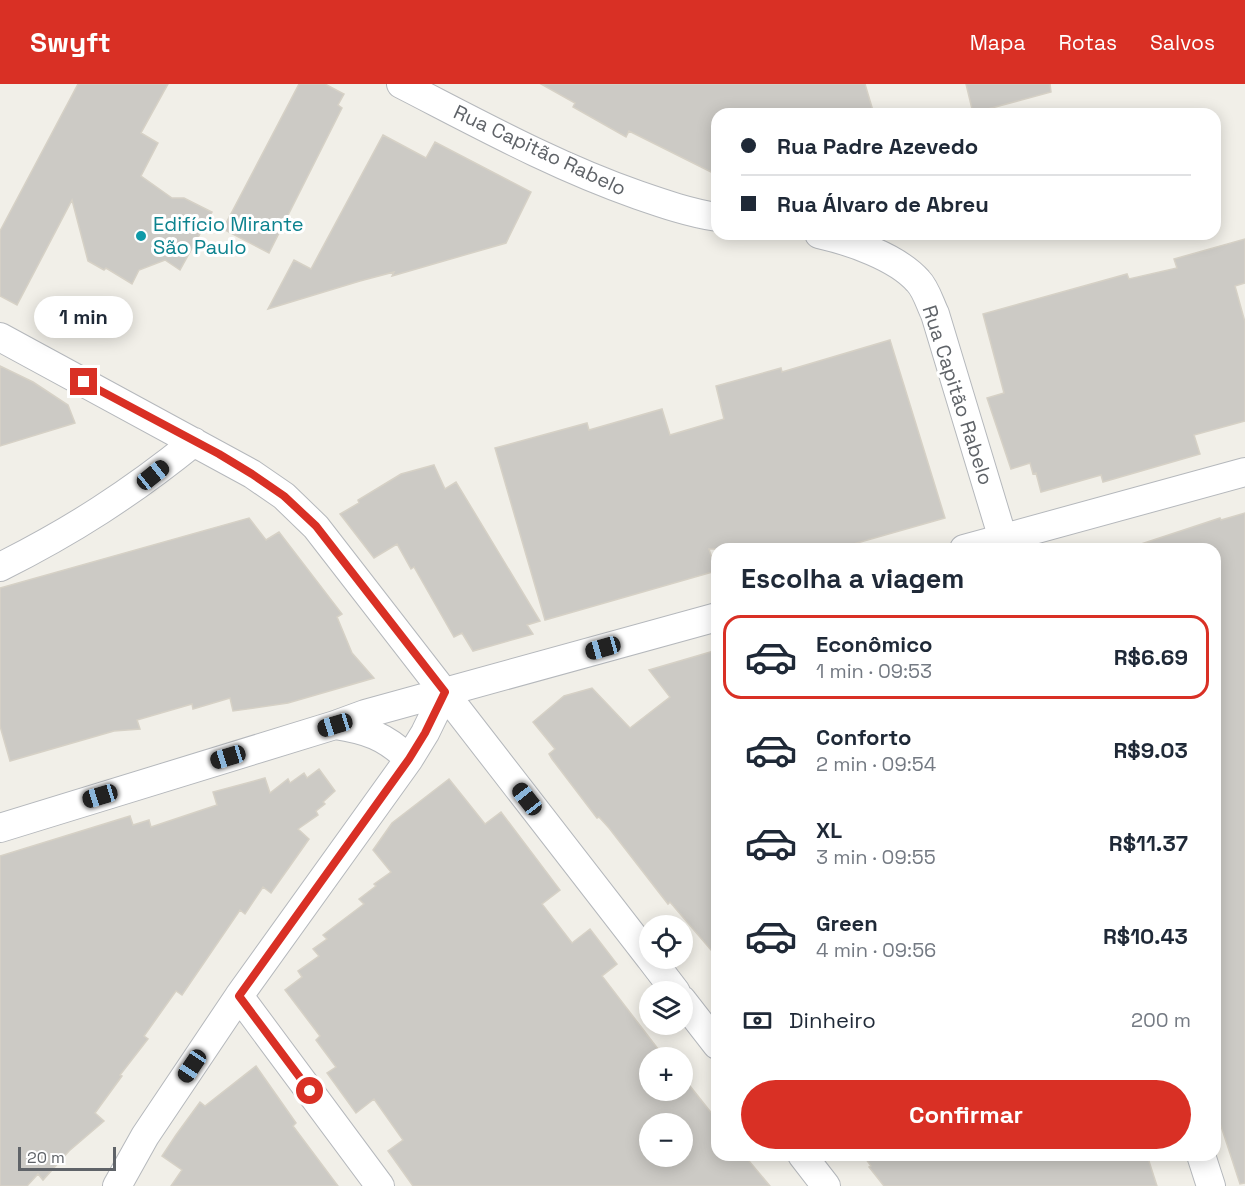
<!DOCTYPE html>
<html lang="pt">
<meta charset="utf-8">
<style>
:root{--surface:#fff;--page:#f2f2f3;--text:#1f2937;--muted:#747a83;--line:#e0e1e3;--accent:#d93025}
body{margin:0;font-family:"Space Grotesk",sans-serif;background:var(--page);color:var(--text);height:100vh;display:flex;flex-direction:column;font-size:22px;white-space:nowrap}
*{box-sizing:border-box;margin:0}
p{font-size:20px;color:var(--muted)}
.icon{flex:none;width:33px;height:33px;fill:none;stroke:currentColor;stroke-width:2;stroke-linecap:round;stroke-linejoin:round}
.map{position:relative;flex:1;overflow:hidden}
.details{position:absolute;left:711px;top:459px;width:510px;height:618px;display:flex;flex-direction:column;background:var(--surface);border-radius:18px;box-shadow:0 3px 15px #0003}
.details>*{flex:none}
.hud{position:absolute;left:711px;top:24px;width:510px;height:132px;border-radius:18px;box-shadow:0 3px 15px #0003;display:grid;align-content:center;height:132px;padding:0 30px;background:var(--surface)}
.fabs{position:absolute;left:639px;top:831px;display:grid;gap:12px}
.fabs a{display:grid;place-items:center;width:54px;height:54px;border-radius:50%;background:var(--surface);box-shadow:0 3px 15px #0003;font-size:30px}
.scale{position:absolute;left:18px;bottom:15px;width:98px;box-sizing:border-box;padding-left:6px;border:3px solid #5f6368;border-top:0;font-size:16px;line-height:21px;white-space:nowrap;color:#5f6368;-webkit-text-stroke:4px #fff;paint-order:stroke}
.end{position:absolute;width:27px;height:27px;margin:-14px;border:8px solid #d93025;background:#fff;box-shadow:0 0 0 3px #fff}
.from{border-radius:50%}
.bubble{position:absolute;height:42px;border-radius:21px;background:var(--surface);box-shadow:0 3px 15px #0003;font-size:20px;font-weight:800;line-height:42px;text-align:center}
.car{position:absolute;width:18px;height:36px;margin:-18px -9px;border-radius:8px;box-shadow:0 0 4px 2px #0007;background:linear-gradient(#222 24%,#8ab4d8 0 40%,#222 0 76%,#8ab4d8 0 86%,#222 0)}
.hud b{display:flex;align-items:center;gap:21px;height:57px;font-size:22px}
.hud b+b{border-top:2px solid var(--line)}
.hud i{width:15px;height:15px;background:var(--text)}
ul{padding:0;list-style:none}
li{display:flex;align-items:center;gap:18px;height:84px;margin:0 12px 9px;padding:0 18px;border:3px solid transparent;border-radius:18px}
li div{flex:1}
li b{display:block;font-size:22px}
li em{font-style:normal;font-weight:800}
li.current{border-color:var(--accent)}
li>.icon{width:54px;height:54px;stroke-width:1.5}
h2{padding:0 30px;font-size:27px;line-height:72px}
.pay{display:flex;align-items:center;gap:15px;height:66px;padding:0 30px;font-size:22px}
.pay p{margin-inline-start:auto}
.button{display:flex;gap:12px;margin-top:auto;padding:12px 30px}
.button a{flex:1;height:69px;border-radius:36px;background:var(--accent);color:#fff;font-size:24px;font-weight:800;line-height:69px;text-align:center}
header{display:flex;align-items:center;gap:36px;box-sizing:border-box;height:84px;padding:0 30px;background:var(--accent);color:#fff}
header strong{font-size:28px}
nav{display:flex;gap:33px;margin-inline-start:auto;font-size:21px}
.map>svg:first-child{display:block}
.building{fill:#cccac5;stroke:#d6d1c6;stroke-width:1.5;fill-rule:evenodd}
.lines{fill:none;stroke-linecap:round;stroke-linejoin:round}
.minor-casing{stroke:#b5b8bc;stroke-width:30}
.minor{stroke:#fff;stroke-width:28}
.route{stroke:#d93025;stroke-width:8}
.culture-dot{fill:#0f9aa8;stroke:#fff;stroke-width:2}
.labels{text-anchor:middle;stroke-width:6;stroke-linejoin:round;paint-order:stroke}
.street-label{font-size:20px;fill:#5f6368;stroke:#fff}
.culture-label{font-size:20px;fill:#0d838f;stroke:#fff;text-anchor:start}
</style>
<header>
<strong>Swyft</strong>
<nav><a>Mapa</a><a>Rotas</a><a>Salvos</a></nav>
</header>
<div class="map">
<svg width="1245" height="1102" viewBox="0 0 1245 1102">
<rect width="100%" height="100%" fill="#f1efe8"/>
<path class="building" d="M78,0H168L141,49L158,59L141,92L172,114H184L212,128L180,186L165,176L139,186L132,200L106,184L104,186L88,177L72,116L17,221L0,212V147Z
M299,0H325L344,10L338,21L342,24L269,169L223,145Z
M541,0H865L874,30H717V91L629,47L626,53L573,23L575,19Z
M966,0H1050L1051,8L973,29Z
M383,51L426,74L435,58L531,108L506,159L392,192L394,188L360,197L268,225L294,176L311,185Z
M1245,155V199L1235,202L1245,238V337L1194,351L1200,370L1103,398L1101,391L1041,408L1036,389L1033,390L1030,379L1011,385L987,314L1004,309L983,230L1127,190L1129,195L1177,184L1174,175Z
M890,256L945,434L836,465H709L716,487L545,536L495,364L587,339L589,346L662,325L670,351L724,335L716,302L781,284L782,288Z
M0,282L33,298L68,321L75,339L0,362Z
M434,381L445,405L456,398L540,537L527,541L533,550L473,567L462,549L454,553L414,483L411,485L397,460L374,474L340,430L359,419L358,416L401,390Z
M1245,429V1099L1240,1100L1215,1024V465H1142L1141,460L1220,434L1221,436Z
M249,434L266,456L279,448L342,530L337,533L352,569L374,594L288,619L233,627L230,614L193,625L192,620L137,636L140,645L114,647L10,677L0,642V504Z
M717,566V873L670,818L668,820L609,744L599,733L597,734L552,675L549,670L555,665L533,638L564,612L592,604L630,644L670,613L649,586Z
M319,685L335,707L323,718L325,720L316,727L318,731L298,745L309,755L271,809L263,803L245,830L240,826L182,911L176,907L144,952L148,955L120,991L122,992L95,1029L104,1037L69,1067L43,1096L38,1090L27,1102H0V772L130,732L133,741L149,736L151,743L217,721L213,708L265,694L270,709L288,695L290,699L304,689L307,694Z
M449,695L485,740L501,728L560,806L542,820L572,859L590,845L617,880L602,892L665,974H650V1006H682V992L717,1036V1071H744L770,1102H413L388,1067L403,1056L374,1015L356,1029L327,989L336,983L316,956L320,952L285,906L302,893L298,887L319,872L313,865L327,855L323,851L364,820L359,815L376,802L374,800L391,788L373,766L392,739ZM650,1040H682V1072H650Z
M256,982L296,1039L293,1042L338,1102H171L182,1086L162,1072L176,1051L200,1018L205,1022Z
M863,1071H1147L1157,1102H884L869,1083L871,1082Z"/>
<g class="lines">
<g class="minor-casing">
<path id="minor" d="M401,0C479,40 555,82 638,111C664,120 690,129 717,133
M819,150C850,157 897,173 918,197C926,205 930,220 935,230L1006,465
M0,253L252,390L284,412L316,443L650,874
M964,465L1245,388
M0,483C72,447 131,409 194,358
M335,641C367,646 385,652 409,675
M0,744L335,641L365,630L717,533
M650,874L676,908
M239,912L380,1102
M682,916L717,961
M802,1071L826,1102
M1201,1071L1211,1102
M117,1102L145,1052L239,912L409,675L425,649L445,608"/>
</g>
<use href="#minor" class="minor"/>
</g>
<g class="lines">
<path class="route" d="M84,298L219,370L252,390L284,412L316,442L445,608L425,649L409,675L239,912L310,1007"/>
</g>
<circle class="culture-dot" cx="141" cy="152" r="6"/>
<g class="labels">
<g class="street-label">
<text transform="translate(540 66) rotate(25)" y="7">Rua Capitão Rabelo</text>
<text transform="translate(958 311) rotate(72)" y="7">Rua Capitão Rabelo</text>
</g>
<g class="culture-label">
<text x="153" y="147">Edifício Mirante<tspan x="153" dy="23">São Paulo</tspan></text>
</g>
</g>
</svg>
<div class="fabs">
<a><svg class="icon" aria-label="locate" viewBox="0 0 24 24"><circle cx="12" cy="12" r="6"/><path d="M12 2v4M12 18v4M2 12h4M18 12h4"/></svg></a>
<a><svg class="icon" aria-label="layers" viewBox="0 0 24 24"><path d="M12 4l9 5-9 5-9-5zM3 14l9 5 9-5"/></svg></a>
<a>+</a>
<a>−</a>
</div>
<div class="scale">20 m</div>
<i class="end from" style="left:310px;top:1007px"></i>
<i class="end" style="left:84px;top:298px"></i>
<div class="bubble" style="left:34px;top:212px;width:99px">1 min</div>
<i class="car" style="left:153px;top:391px;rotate:51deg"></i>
<i class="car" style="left:603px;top:564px;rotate:254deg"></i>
<i class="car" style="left:335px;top:641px;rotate:253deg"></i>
<i class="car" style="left:228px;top:673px;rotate:253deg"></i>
<i class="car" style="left:100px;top:712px;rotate:253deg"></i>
<i class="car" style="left:527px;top:715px;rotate:322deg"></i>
<i class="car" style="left:192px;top:982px;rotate:214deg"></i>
<div class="hud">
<b><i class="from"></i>Rua Padre Azevedo</b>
<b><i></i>Rua Álvaro de Abreu</b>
</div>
<section class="details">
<h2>Escolha a viagem</h2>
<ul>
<li class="current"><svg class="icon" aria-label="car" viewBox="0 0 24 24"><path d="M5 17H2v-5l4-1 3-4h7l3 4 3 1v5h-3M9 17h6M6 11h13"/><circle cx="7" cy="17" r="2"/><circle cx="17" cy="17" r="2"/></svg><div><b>Econômico</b><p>1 min · 09:53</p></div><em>R$6.69</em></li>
<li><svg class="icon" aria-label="car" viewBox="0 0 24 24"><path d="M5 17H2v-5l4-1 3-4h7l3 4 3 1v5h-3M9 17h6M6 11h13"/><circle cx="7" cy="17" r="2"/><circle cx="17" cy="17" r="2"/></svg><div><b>Conforto</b><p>2 min · 09:54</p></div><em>R$9.03</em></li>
<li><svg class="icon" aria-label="car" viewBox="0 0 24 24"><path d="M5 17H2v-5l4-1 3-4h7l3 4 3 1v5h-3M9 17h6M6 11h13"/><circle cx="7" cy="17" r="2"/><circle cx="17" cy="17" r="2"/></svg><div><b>XL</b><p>3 min · 09:55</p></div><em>R$11.37</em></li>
<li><svg class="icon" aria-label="car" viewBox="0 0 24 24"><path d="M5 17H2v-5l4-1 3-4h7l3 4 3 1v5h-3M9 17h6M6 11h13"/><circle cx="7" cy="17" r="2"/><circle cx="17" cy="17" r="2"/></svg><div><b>Green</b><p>4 min · 09:56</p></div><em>R$10.43</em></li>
</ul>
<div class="pay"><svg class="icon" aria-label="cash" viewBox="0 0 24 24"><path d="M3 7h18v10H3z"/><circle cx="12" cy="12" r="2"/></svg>Dinheiro<p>200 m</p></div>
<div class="button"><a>Confirmar</a></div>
</section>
</div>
